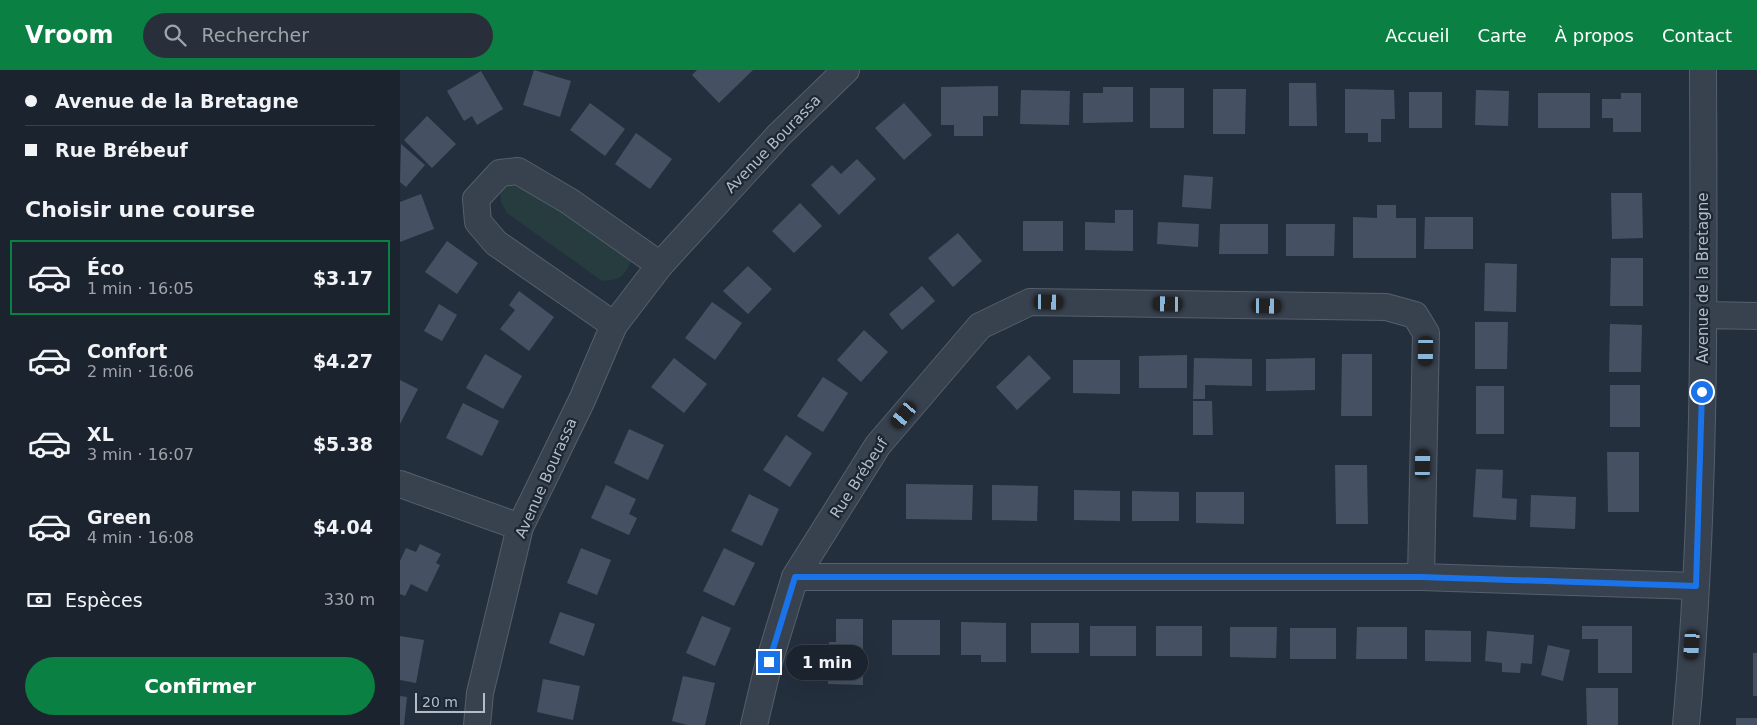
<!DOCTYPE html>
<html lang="fr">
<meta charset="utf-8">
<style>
:root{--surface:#1b232e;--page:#282f3a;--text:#f1f3f6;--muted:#a0a4aa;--line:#39404a;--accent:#0b8043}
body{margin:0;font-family:"DejaVu Sans",sans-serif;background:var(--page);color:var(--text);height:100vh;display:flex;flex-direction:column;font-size:19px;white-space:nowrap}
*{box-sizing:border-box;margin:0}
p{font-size:16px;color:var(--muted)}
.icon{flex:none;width:28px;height:28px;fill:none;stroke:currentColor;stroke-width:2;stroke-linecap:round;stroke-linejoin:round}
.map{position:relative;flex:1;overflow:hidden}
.side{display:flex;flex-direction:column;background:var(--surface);width:400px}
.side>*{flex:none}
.hud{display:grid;align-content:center;height:110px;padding:0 25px;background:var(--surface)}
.scale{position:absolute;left:15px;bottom:12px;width:70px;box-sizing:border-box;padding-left:5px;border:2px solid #b4bcc9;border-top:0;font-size:14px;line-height:18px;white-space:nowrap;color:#b4bcc9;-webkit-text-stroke:4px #1d2633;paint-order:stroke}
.end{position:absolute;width:22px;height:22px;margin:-11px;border:6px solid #1a73e8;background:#fff;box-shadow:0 0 0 2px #fff}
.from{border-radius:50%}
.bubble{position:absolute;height:35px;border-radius:18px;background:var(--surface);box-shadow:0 5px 20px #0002,0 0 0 1px var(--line);font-size:16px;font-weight:700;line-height:35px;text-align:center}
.car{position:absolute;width:15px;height:30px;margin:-15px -8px;border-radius:6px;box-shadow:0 0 4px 1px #0007;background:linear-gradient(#222 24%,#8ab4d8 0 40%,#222 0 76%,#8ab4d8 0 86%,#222 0)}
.hud b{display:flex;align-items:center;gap:18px;height:48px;font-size:19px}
.hud b+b{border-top:1px solid var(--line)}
.hud i{width:12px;height:12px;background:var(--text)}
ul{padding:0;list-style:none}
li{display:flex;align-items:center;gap:15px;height:75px;margin:0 10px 8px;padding:0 15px;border:2px solid transparent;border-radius:0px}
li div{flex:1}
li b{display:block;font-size:19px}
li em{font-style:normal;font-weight:700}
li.selected{border-color:var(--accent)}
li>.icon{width:45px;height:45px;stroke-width:1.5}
h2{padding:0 25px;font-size:22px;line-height:60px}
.pay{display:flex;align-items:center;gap:12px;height:55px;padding:0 25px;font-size:19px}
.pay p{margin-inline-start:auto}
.cta{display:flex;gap:10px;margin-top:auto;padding:10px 25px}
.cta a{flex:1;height:58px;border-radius:30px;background:var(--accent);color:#fff;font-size:20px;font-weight:700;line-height:58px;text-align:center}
header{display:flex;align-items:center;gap:30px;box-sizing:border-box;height:70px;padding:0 25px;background:var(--accent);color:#fff}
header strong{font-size:24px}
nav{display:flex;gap:28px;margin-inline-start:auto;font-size:18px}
.search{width:350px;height:45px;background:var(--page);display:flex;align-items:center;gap:12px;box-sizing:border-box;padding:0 18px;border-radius:28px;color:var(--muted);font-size:19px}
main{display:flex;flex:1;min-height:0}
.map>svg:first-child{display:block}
.green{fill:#263c3f}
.building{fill:#455162}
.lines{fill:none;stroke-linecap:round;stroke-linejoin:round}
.minor-casing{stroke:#565f6c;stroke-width:28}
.minor{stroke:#38414e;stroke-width:26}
.route{stroke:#1a73e8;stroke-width:6}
.labels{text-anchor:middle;stroke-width:4.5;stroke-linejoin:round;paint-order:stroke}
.street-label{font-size:15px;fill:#b4bcc9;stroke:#1d2633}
</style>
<header>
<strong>Vroom</strong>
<div class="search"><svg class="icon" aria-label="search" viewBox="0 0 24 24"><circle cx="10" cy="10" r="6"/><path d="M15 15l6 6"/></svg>Rechercher</div>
<nav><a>Accueil</a><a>Carte</a><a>À propos</a><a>Contact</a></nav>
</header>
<main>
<section class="side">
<div class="hud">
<b><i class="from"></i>Avenue de la Bretagne</b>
<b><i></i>Rue Brébeuf</b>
</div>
<h2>Choisir une course</h2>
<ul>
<li class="selected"><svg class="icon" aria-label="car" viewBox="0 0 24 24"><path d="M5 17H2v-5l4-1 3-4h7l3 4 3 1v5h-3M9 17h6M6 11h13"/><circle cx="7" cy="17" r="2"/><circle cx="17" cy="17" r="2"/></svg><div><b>Éco</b><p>1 min · 16:05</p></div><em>$3.17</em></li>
<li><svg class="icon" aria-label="car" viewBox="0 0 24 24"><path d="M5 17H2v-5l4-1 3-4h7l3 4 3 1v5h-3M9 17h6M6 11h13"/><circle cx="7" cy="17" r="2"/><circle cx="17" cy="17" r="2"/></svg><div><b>Confort</b><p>2 min · 16:06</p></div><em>$4.27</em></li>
<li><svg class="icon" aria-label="car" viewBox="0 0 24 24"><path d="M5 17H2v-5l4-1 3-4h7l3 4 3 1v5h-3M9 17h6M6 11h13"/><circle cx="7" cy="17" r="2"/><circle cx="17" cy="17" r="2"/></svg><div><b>XL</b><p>3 min · 16:07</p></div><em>$5.38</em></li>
<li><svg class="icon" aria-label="car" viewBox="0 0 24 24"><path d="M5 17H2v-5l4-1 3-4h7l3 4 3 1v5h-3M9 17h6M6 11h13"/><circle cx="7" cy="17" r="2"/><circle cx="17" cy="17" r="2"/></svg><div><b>Green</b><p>4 min · 16:08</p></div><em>$4.04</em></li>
</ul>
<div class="pay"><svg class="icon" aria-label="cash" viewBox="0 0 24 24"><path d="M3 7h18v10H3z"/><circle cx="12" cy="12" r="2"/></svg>Espèces<p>330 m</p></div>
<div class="cta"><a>Confirmer</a></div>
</section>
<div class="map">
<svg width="1357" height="655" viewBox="0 0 1357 655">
<rect width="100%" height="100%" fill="#242f3e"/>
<path class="green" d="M109,109L227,178L231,192C223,208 219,210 202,211L107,143L101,132L100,120Z"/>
<path class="building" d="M134,0L171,11L160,47L123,35Z
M297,0H353L319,33L292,5Z
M81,1L103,39L77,55L72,46L64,51L47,21Z
M889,13H916L917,56H889Z
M598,16V46H583V66H554V55H541V17Z
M703,17H733V52L683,53V23H703Z
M750,18H784V58H750Z
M813,19H846L845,64H813Z
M945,19L994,20L995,49H981V72H968V63H945Z
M621,20L670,21L669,55L620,54Z
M1076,20L1109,21L1108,56L1075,55Z
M1009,22H1042V58H1009Z
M1138,23H1190V58H1138Z
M1221,23H1241V62H1213V48H1202V29H1221Z
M190,33L225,59L205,86L170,60Z
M504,33L532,65L504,90L475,58Z
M27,46L56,74L32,98L4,70Z
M236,63L272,89L250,119L215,94Z
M1,74L25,95L6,117L0,112Z
M457,89L476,109L439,145L411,115L432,95L441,104Z
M784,105L813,107L811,139L782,137Z
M1211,123H1242L1243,168L1212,169Z
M21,124L34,159L0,172V132Z
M400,133L422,156L394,183L372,161Z
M977,135H996V148H1016V188H953V147L977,148Z
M715,140H733V181L685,180V152L715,153Z
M1025,147H1073V179H1024Z
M623,151H663V181H623Z
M758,152L799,154L798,177L757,174Z
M820,154H868V184H819Z
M886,154H935L934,186H886Z
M558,163L582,191L553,217L528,188Z
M47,171L78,193L57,224L25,202Z
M1211,188H1243V236H1210Z
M1085,193L1117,194L1116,242L1084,241Z
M348,196L372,219L348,244L323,221Z
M522,216L535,231L502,260L489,244Z
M119,221L154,247L129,281L100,259L115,240L109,235Z
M312,232L342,253L315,290L285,268Z
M39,234L57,245L42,271L24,261Z
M1075,252H1108L1107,299H1075Z
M1210,254L1242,255L1241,302H1209Z
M464,260L488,282L461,312L437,290Z
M85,284L122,306L103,339L66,318Z
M942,284H972V346H941Z
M629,285L651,308L617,340L596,317Z
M787,285V318H739V286Z
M274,288L307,314L284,343L251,317Z
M794,288L852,289V316L805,315V329H793Z
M915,288V320L866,321V289Z
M673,290H720V324L673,323Z
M423,307L448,323L423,362L397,346Z
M0,310L18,319L0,354Z
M1210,315H1240V357H1210Z
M1076,316H1104V364H1076Z
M793,331H812L813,365H793Z
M63,333L99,351L82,386L46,368Z
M229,359L264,375L248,410L214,393Z
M386,365L412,383L390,417L363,400Z
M1207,382H1239V442H1208Z
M935,395H967L968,454H936Z
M1076,399L1103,400L1102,428L1117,429L1116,450L1073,447Z
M506,414L573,415L572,450L506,449Z
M206,415L236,429L229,444L237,448L229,465L191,448Z
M592,415L638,416L637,451L592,450Z
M674,420L720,421V451L674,450Z
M732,421L779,422V451H732Z
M796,422H844V454L796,453Z
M349,424L379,439L362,476L331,461Z
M1131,425L1176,427L1175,459L1130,457Z
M20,474L41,484L36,493L40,495L27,522L11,514L5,526L0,524V491L6,478L16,482Z
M181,478L211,490L197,525L167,513Z
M324,478L355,493L334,536L303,521Z
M160,542L195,554L184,586L149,573Z
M302,546L331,558L315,596L286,583Z
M436,549H463V615L428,614L429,572H436Z
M492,550H540V585H492Z
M561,552L606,553V592H581V585H561Z
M631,553H679V583H631Z
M690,556H736V586H690Z
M756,556H802V586H756Z
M1182,556H1232V603H1198V569H1182Z
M830,557H877L876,588L830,587Z
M957,557H1007V589H956Z
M890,558H936V589H890Z
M1025,560L1071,561V592L1025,591Z
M1087,561L1134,565L1132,594L1121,593L1120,603L1102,602V593L1085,591Z
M0,566L24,570L16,613L0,610Z
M1148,575L1170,580L1163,611L1141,605Z
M1353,583H1357V626H1353Z
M283,606L315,613L305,655H287L272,651Z
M143,609L180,616L173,650L137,642Z
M1186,618H1218V655H1187Z
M0,626L7,627L4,655H0Z
M1336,648H1357V655H1336Z"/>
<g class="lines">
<g class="minor-casing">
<path id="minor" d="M1304,245L1357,246
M214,255L96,173L78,152L76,129L100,103L118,101L169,131L260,195
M0,414L120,457
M395,507H1021L1296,516
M77,655L80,623L120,457L182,330L214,255L260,195L379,65L446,0
M354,655L369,592L395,507L478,375L580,256L630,232L986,237L1015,245L1026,263L1021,507
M1286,655C1306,438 1304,218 1303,0"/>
</g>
<use href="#minor" class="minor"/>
</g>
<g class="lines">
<path class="route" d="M369,592L395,507H1021L1296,516L1302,322"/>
</g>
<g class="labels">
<g class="street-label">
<text transform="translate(373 74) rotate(-46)" y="5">Avenue Bourassa</text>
<text transform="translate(1303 208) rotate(-90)" y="5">Avenue de la Bretagne</text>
<text transform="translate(146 408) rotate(-66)" y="5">Avenue Bourassa</text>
<text transform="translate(459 408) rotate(-57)" y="5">Rue Brébeuf</text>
</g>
</g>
</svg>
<div class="scale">20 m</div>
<i class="end from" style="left:1302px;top:322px"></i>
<i class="end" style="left:369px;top:592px"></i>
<div class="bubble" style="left:386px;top:575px;width:82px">1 min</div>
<i class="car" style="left:649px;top:232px;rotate:91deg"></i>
<i class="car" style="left:768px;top:234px;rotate:271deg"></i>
<i class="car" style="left:867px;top:236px;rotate:91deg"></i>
<i class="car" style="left:1026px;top:281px;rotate:181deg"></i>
<i class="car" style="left:504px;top:345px;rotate:220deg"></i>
<i class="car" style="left:1023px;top:394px;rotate:1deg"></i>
<i class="car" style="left:1292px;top:575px;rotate:184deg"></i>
</div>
</main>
